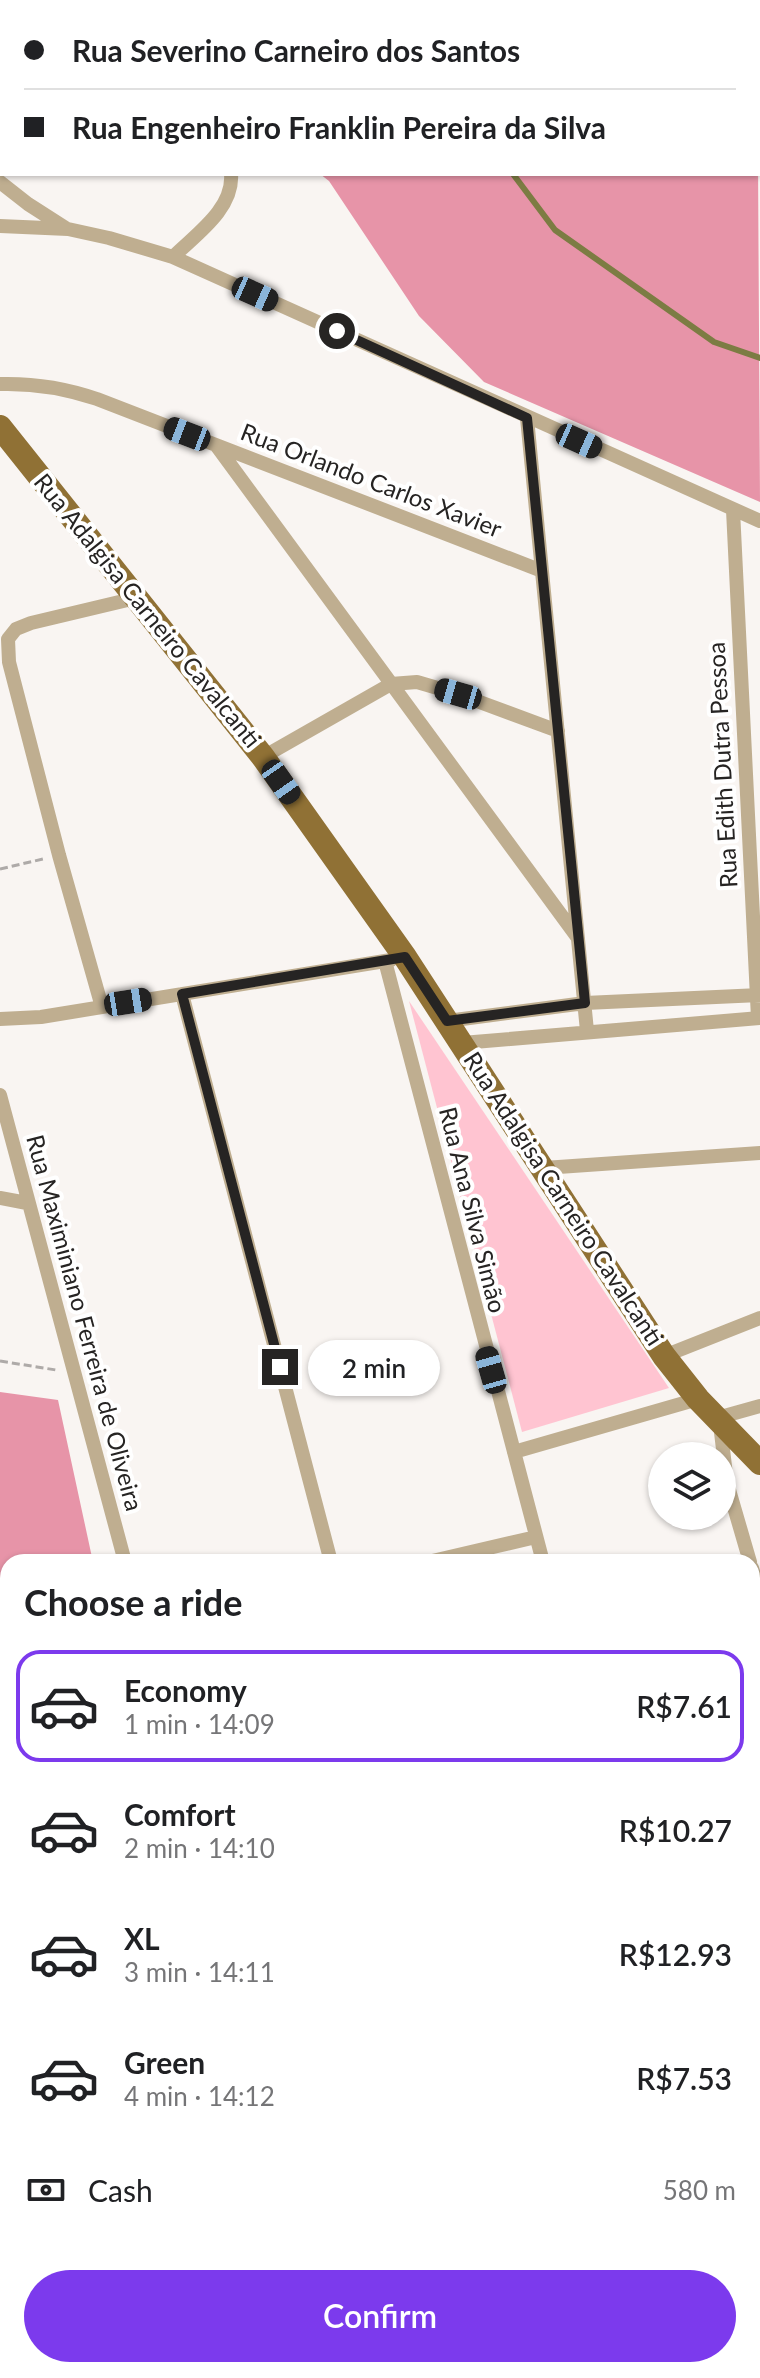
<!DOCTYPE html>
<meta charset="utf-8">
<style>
:root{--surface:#fff;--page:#f2f2f2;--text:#202124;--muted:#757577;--line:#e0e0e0;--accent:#7c3aed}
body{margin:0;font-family:Lato,sans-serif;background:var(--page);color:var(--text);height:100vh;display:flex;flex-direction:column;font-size:30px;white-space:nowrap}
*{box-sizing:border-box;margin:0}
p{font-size:26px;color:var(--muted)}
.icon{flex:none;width:44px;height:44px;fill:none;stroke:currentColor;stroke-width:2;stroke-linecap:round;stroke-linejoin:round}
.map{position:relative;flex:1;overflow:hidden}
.details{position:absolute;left:0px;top:1554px;width:760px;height:824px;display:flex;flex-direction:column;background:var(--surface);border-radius:24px 24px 0 0;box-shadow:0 2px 6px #0004}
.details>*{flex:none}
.top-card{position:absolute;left:0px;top:0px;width:760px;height:176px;box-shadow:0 2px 6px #0004;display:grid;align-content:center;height:176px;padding:0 24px;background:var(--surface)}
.controls{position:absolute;left:648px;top:1442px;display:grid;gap:16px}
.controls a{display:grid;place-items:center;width:88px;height:88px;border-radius:50%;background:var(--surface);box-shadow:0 2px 6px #0004;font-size:40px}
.end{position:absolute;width:36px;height:36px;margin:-18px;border:10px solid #262423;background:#fff;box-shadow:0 0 0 4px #fff}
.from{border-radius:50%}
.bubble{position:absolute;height:56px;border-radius:28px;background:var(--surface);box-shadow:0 2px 6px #0004;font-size:26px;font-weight:600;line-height:56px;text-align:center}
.car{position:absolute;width:24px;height:48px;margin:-24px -12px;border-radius:10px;box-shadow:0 0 6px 2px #0007;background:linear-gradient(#222 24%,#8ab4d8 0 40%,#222 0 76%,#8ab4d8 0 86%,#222 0)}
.top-card b{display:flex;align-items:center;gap:28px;height:76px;font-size:30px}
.top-card b+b{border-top:2px solid var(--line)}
.top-card i{width:20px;height:20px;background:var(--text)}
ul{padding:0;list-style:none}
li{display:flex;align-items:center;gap:24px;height:112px;margin:0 16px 12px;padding:0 8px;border:4px solid transparent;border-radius:24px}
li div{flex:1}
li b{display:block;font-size:30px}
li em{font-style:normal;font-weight:600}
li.on{border-color:var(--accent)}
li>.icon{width:72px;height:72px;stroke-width:1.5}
h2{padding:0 24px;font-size:36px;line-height:96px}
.pay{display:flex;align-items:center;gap:20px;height:88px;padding:0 24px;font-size:30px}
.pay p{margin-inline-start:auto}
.action{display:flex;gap:16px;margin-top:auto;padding:16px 24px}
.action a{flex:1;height:92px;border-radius:48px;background:var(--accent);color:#fff;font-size:32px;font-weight:600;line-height:92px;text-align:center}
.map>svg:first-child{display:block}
.green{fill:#ffc4d1}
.forest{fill:#e794a8}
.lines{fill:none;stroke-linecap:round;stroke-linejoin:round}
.stream{stroke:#7c7c43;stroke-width:6}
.path{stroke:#aeaaa8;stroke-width:3;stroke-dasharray:8 4;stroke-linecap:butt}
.minor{stroke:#bfae90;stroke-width:14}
.primary{stroke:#907135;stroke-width:24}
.route{stroke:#262423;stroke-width:10}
.labels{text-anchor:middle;stroke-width:8;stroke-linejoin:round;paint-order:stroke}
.street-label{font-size:24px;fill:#262423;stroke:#fff}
</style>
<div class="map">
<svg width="760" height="2378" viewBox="0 0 760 2378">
<rect width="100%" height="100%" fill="#f9f5f2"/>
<path class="green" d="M409,1001L669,1388L522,1432Z"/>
<path class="forest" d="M1,0H644L645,2H13Z
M758,160L760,502L484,382L419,316L329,181L320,174H758Z
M0,1392L58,1400L93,1562H8V2080L0,2063Z
M157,2370H726L733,2378H161Z"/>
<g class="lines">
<path class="stream" d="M336,0L339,2
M513,174L555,230L714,342L760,358
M0,1689L8,1705
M493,2370L500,2378"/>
<path class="path" d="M0,869L43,859
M0,1361L56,1370"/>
<path class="minor" d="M24,0L46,2
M677,0L678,2
M758,114L760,117
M0,182L28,204L67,229
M0,226L68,229L109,238L173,257L760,521
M173,257C195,235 234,209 231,174
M0,384C35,383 65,388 97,399L542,571
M527,418L587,1031
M216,445L578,938
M733,510L758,1018
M263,757L391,684L417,682L458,694L558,731
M385,961L543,1562
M182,994L331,1562
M102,1007L59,855L9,662L8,639L16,629L31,623L136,598
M0,1019L41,1017L391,960
M447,1021L585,1003L760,995
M462,1043L760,1018
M0,1095L125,1562
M544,1168L760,1153
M0,1198L27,1203
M664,1356L760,1318
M717,1418L760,1406
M720,1424L727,1483L750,1562
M514,1452L698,1399
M428,1562L536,1537
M752,1568L760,1595
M752,1794L760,1795
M752,2025L760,2030
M752,2168L760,2171
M0,2180L8,2179
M0,2328L8,2327
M76,2370L77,2378"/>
<path class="primary" d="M0,427L263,757L405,957L664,1356L698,1399L760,1463"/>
</g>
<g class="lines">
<path class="route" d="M280,1367L182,994L405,957L447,1021L585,1003L527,418L337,331"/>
</g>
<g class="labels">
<g class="street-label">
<text transform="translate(371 481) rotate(21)" y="8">Rua Orlando Carlos Xavier</text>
<text transform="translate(147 611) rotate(51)" y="8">Rua Adalgisa Carneiro Cavalcanti</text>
<text transform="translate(723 765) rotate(-93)" y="8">Rua Edith Dutra Pessoa</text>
<text transform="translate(563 1199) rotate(57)" y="8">Rua Adalgisa Carneiro Cavalcanti</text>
<text transform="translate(472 1210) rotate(76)" y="8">Rua Ana Silva Simão</text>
<text transform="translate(84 1323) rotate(75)" y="8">Rua Maximiniano Ferreira de Oliveira</text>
</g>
</g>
</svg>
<div class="controls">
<a><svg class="icon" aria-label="layers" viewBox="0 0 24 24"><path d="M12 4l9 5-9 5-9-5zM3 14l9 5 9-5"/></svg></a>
</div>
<i class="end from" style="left:337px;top:331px"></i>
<i class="end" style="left:280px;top:1367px"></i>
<div class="bubble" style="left:308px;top:1340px;width:132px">2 min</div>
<i class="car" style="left:255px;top:294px;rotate:114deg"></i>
<i class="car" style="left:187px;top:434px;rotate:291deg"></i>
<i class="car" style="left:579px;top:441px;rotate:114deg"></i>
<i class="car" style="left:458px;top:694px;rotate:286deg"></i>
<i class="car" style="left:281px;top:782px;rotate:145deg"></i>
<i class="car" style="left:128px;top:1002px;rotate:81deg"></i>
<i class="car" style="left:491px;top:1370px;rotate:344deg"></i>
<div class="top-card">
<b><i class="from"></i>Rua Severino Carneiro dos Santos</b>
<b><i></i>Rua Engenheiro Franklin Pereira da Silva</b>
</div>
<section class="details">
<h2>Choose a ride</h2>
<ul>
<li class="on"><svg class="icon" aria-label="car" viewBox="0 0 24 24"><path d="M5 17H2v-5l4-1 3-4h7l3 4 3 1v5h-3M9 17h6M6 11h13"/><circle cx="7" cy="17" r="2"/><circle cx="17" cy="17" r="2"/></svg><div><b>Economy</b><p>1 min · 14:09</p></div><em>R$7.61</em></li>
<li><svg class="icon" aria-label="car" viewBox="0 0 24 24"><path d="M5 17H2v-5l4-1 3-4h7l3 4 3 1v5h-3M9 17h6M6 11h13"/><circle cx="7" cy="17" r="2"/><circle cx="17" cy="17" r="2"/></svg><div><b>Comfort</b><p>2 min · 14:10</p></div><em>R$10.27</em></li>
<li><svg class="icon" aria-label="car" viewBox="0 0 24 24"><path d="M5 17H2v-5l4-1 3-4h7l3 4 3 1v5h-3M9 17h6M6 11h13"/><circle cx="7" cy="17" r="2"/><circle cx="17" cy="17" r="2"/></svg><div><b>XL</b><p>3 min · 14:11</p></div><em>R$12.93</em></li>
<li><svg class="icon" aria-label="car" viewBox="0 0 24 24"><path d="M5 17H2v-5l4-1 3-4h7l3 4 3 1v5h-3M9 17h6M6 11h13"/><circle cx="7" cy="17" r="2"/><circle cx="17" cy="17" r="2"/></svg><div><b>Green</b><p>4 min · 14:12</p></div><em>R$7.53</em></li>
</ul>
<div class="pay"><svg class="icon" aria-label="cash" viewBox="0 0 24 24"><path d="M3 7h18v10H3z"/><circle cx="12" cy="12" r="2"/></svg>Cash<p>580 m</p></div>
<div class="action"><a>Confirm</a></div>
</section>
</div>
